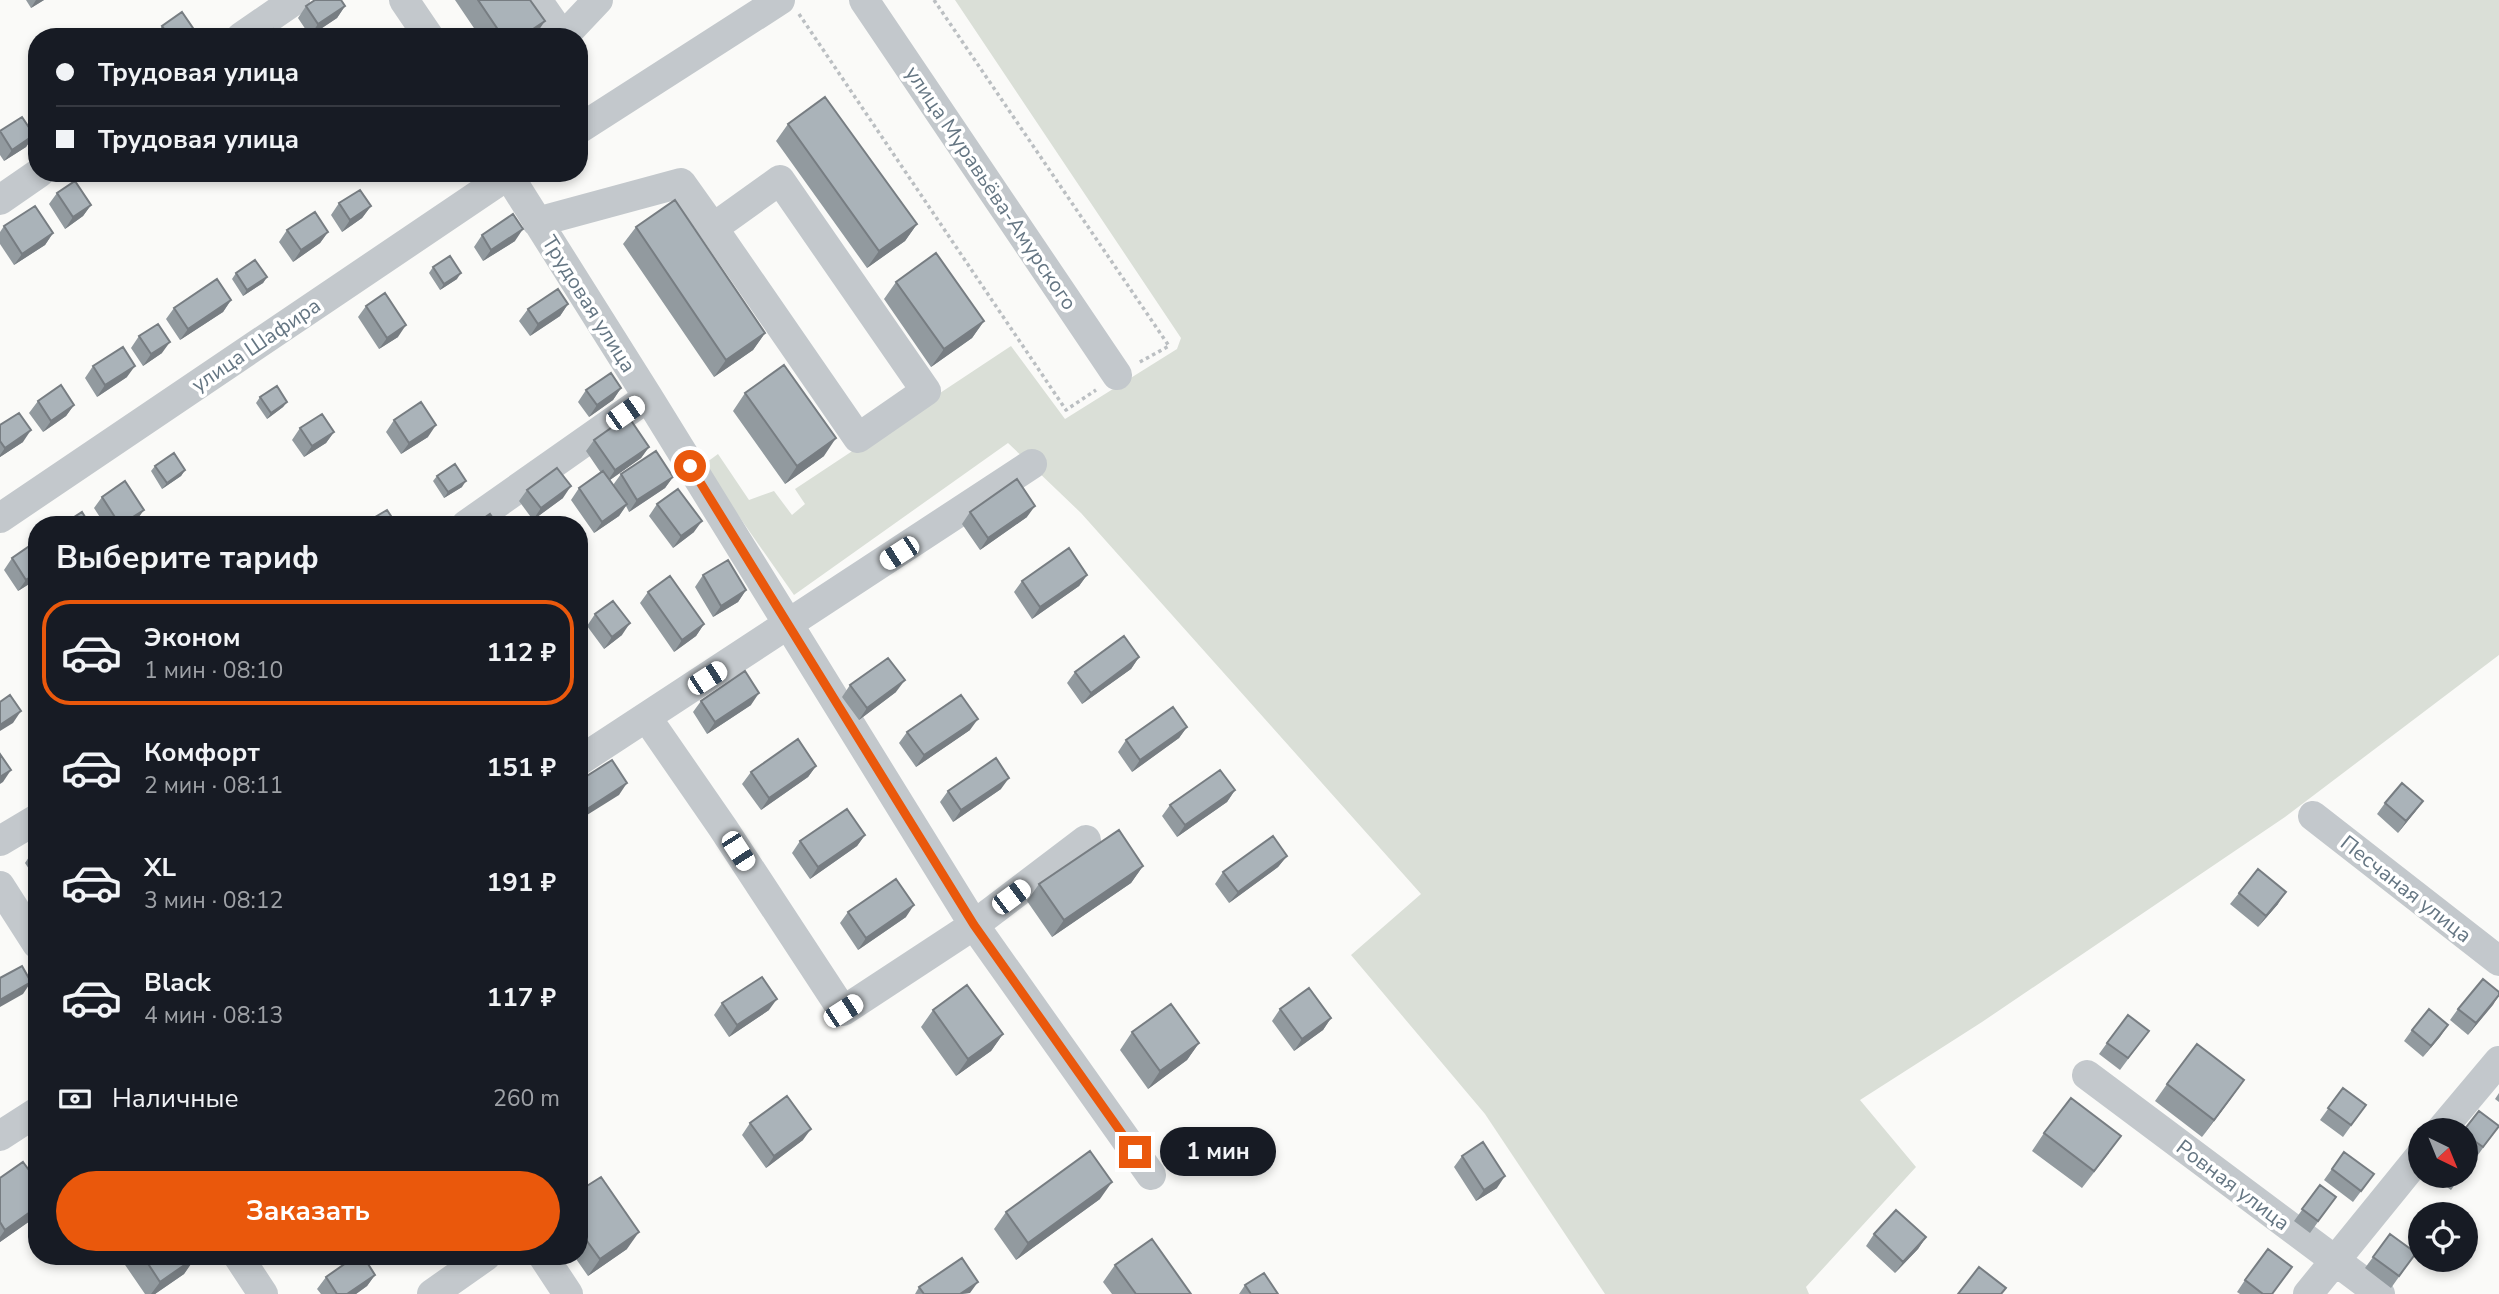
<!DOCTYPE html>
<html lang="ru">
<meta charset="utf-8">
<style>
:root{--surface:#171b24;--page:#20242c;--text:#f1f3f6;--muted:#9ea1a6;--line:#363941;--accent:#ea580c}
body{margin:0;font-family:"Nunito Sans",sans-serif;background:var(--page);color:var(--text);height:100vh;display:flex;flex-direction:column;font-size:26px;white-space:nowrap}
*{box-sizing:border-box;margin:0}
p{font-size:23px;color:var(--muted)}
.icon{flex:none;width:38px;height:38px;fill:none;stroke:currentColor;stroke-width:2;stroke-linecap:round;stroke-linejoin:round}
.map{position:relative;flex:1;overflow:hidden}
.details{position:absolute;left:28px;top:516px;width:560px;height:749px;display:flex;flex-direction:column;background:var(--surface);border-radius:28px;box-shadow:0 4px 10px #0003}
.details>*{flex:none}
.banner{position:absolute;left:28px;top:28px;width:560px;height:154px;border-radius:28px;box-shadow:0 4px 10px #0003;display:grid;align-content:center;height:154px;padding:0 28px;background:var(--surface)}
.needle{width:46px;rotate:137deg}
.fabs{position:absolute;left:2408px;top:1118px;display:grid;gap:14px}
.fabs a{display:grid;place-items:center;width:70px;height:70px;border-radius:50%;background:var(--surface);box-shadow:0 4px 10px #0003;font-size:35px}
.end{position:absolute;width:32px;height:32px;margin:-16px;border:9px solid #ea580c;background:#fff;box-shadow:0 0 0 4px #fff}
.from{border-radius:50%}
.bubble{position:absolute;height:49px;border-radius:24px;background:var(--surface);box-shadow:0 4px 10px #0003;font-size:23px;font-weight:700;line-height:49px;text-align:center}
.car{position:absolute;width:21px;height:42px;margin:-21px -10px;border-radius:9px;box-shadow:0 0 5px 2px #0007;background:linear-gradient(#fff 24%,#345 0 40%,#fff 0 76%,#345 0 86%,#fff 0)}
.banner b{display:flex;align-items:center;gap:24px;height:66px;font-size:26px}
.banner b+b{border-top:2px solid var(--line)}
.banner i{width:18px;height:18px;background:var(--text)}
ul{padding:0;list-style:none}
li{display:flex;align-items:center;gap:21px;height:105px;margin:0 14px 10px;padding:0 14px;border:4px solid transparent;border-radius:28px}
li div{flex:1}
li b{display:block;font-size:26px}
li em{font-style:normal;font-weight:700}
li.active{border-color:var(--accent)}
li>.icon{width:63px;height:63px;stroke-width:1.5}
h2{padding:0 28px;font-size:32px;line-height:84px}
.pay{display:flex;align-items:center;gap:18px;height:77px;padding:0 28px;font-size:26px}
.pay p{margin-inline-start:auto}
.primary-button{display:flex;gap:14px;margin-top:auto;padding:14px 28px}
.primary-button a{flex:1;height:80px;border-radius:42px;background:var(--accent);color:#fff;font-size:28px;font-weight:700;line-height:80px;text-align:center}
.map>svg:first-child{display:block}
.green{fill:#dadfd7}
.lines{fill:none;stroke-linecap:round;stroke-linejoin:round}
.path{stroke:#bbbfc2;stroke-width:3.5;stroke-dasharray:3.5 3.5;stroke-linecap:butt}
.minor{stroke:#c3c8cc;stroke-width:30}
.wall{fill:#929a9f}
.shaded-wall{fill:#777d82}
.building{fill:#aab3b9;stroke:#777d82;stroke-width:2}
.route{stroke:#ea580c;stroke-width:9}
.labels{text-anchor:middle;stroke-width:7;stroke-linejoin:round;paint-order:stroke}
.street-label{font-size:21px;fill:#657683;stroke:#fff}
</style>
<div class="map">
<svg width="2499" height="1294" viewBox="0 0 2499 1294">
<rect width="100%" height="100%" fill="#fafaf8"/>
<path class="green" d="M955,0H2499V655L2285,817L1982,1022L1860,1100L1916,1167L1806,1287L1809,1294H1605L1485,1114L1351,955L1421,894L1081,513L1008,443L794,595L703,465L718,454L749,500L774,491L792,515L805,504L795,489L1011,346L1065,419L1177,349L1181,338Z"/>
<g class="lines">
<path class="path" d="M934,0L1169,346L1138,363
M799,14L1066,410L1096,390"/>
<path class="minor" d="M404,0L429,37
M537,0L563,37
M864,0L1117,375
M241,37L295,0
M563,37L598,0
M579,129L780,0
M507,173L648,397L974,925L1151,1175
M0,200L39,173
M537,222L681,183L713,228L780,180L926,391L858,438L713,228
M0,518L511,173
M466,525L648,397
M647,718L723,828L843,1011L974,925L1086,840
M579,761L1032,464
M2313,816L2499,961
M0,841L37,819
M0,886L37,944
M2087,1075L2380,1294
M2441,1130L2499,1061
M0,1136L37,1112
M238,1256L263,1294
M543,1256L568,1294
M432,1294L486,1256
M2308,1294L2420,1156"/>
</g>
<path class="wall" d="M26,0H44L31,8Z
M455,0H530L534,37H480Z
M306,6H345L337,18L310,36L298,18Z
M162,26L195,31L191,37H155Z
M788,124L917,224L905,241L867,268L776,141Z
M0,132L34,135L26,147L4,161L0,155Z
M114,173H132L119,182Z
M57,193L91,205L83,216L65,229L49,204Z
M339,203L371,206L362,218L342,232L331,215Z
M4,226L53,233L45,245L14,265L0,244V232Z
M636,227L765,333L753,350L714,377L623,244Z
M287,230L328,232L320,243L293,262L279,242Z
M482,235L515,241L483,261L474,247Z
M433,267L457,279L440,290L429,273Z
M236,273L267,277L263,283L243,296L232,279Z
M896,282L984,321L972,338L931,367L884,299Z
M231,300L223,312L180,340L166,319L174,308Z
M568,304L560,316L530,336L519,321L528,309Z
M366,306L398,337L379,349L358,317Z
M139,336L162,353L143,366L131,348Z
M93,366L127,377L97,397L85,378Z
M621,388L613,400L589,417L578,402L586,390Z
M745,393L824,456L785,484L733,411Z
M260,397L287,402L283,407L267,419L256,403Z
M38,401L74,405L66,416L43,432L29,413Z
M394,420L428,437L401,454L386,432Z
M0,425L23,442L0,457Z
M300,428L334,432L326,443L304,457L292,440Z
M594,440L649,447L641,458L610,480L613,485L621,474L673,477L665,488L629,512L626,506L619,516L594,533L571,500L579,488L601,473L586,451Z
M155,466L185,470L181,476L162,489L151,471Z
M437,476L462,487L444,498L433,481Z
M527,490L563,498L533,520L519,501Z
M102,497L136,521L130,525H105L94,508Z
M657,504L694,532L673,548L649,516Z
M970,512L1027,517L980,550L962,524Z
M12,558L37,579L18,591L4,570Z
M703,575L746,590L738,602L713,617L695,587Z
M1087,575L1079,586L1032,619L1014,592L1022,581Z
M648,592L704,624L696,636L674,652L640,603Z
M595,614L622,635L604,649L587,626Z
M1139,657L1131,669L1082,704L1067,683L1075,672Z
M850,685L896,692L859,720L842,697Z
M701,701L751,705L707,734L693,712Z
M1187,727L1179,738L1132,772L1118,752L1126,740Z
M970,730L916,767L899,743L907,732Z
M816,766L808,777L761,810L742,784L751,772Z
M1001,789L953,822L940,802L948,791Z
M1235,790L1227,802L1177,837L1162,816L1170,805Z
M2423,801L2398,833L2377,814L2385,803Z
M865,835L857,846L810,879L792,853L800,841Z
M37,849V881L25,863L33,851Z
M1287,856L1278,867L1229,903L1215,884L1223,872Z
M1143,866L1131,883L1052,937L1027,901L1039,884Z
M2239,893L2278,904L2258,927L2230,904Z
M848,912L906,917L858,950L840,923Z
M2499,996L2468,1035L2450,1020L2458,1009Z
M722,1003L769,1010L729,1037L714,1015Z
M1280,1009L1331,1018L1323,1030L1294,1051L1272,1021Z
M933,1010L1003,1034L991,1051L956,1076L921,1027Z
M2448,1025L2423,1057L2404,1041L2412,1030Z
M2149,1031L2120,1070L2099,1054L2107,1043Z
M1132,1032L1199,1043L1187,1060L1148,1089L1120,1050Z
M2167,1084L2232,1097L2202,1137L2155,1101Z
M2343,1088L2366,1105L2343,1137L2320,1120Z
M2499,1093V1102L2495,1099Z
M750,1123L803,1140L766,1168L742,1135Z
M2499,1126L2475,1159L2466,1152V1130Z
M2044,1133L2109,1153L2082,1188L2032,1151Z
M2344,1152L2374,1174L2353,1202L2324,1180Z
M1462,1156L1497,1188L1476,1201L1454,1167Z
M2433,1176H2461L2451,1190L2433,1177Z
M0,1178L37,1216L0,1242Z
M2320,1185L2328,1208L2310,1233L2294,1221Z
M579,1191L627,1249L588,1276L574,1256H579Z
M1100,1199L1016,1260L994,1229L1006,1212Z
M1874,1234L1926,1237L1918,1249L1895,1273L1866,1246Z
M2390,1234L2416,1253L2391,1288L2365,1268Z
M123,1256H196L184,1274L155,1294H145L121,1259Z
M1115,1265L1191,1294H1112L1103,1282Z
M375,1275L367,1286L356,1294H321L317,1289L326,1277Z
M2245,1280L2272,1294H2240L2237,1292Z
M1245,1285L1278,1294H1239Z
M919,1287L969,1294H915Z"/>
<path class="shaded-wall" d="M36,0H44L31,8Z
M345,6L337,18L310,36L318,24Z
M545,21L534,37H521Z
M34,135L26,147L4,161L12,150Z
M125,173H132L119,182Z
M91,205L83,216L65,229L73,217Z
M371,206L362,218L342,232L350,220Z
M917,224L905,241L867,268L879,251Z
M523,229L515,241L483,261L491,250Z
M328,232L320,243L293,262L301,250Z
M53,233L45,245L14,265L22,254Z
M461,273L457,279L440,290L444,284Z
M267,277L263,283L243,296L247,290Z
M231,300L223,312L180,340L188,329Z
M568,304L560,316L530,336L538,324Z
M984,321L972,338L931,367L944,349Z
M406,325L398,337L379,349L387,338Z
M765,333L753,350L714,377L726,360Z
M170,342L162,353L143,366L151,354Z
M135,366L127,377L97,397L105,385Z
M621,388L613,400L589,417L597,405Z
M287,402L283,407L267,419L271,413Z
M74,405L66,416L43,432L51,421Z
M436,425L428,437L401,454L409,443Z
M31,430L23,442L0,457V455L5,448Z
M334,432L326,443L304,457L312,446Z
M836,438L824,456L785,484L797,466Z
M649,447L641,458L607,482L615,470Z
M185,470L181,476L162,489L167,483Z
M673,477L665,488L629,512L637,500Z
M466,481L462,487L444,498L448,492Z
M571,486L563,498L533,520L541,508Z
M627,504L619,516L594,533L602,522Z
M1035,506L1027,517L980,550L988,538Z
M144,510L136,521L130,525H121Z
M702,521L694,532L673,548L681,536Z
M37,572V579L18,591L26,580Z
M1087,575L1079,586L1032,619L1040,607Z
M746,590L738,602L713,617L721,606Z
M630,623L622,635L604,649L612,637Z
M704,624L696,636L674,652L682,640Z
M1139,657L1131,669L1082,704L1091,693Z
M905,680L896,692L859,720L867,708Z
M759,693L751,705L707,734L715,722Z
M21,711L13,723L0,731V725Z
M978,719L970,730L916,767L924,755Z
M1187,727L1179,738L1132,772L1140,760Z
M816,766L808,777L761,810L769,798Z
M11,770L3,782L0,784V777Z
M1009,778L1001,789L953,822L961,810Z
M627,783L619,795L579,820V815L581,813Z
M1235,790L1227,802L1177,837L1185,825Z
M2423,801L2415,812L2398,833L2406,821Z
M865,835L857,846L810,879L818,867Z
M1287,856L1278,867L1229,903L1238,892Z
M1143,866L1131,883L1052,937L1064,920Z
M2286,892L2278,904L2258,927L2266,916Z
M914,905L906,917L858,950L866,938Z
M31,982L23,994L0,1007V1000Z
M2499,995L2493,1005L2468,1035L2476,1023Z
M777,999L769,1010L729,1037L737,1025Z
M1331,1018L1323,1030L1294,1051L1302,1039Z
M2448,1025L2440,1037L2423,1057L2431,1046Z
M1003,1034L991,1051L956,1076L968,1059Z
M1199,1043L1187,1060L1148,1089L1160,1071Z
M2244,1080L2232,1097L2202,1137L2214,1120Z
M811,1129L803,1140L766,1168L774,1156Z
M1505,1176L1497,1188L1476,1201L1484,1190Z
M1112,1182L1100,1199L1016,1260L1028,1243Z
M37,1207V1216L0,1242V1237L5,1230Z
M639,1232L627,1249L588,1276L600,1259Z
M1926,1237L1918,1249L1895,1273L1903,1262Z
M196,1257L184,1274L155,1294H151L160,1282Z
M375,1275L367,1286L356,1294H347Z
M978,1282L970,1293L960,1294Z"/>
<path class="building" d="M315,0H341L345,6L318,24L306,6Z
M478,0H530L545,21L521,37H503Z
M182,12L195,31L186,37H170L162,26Z
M273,29L278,37H260Z
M825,97L917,224L879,251L788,124Z
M22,117L34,135L12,150L0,131Z
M75,181L91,205L73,217L57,193Z
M360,190L371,206L350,220L339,203Z
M675,200L765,333L726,360L636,227Z
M35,206L53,233L22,254L4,226Z
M315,212L328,232L301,250L287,230Z
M513,214L523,229L491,250L482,235Z
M936,253L984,321L944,349L896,282Z
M450,256L461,273L444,284L433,267Z
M255,260L267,277L247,290L236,273Z
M217,279L231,300L188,329L174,308Z
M558,289L568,304L538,324L528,309Z
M385,293L406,325L387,338L366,306Z
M158,324L170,342L151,354L139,336Z
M123,347L135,366L105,385L93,366Z
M784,365L836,438L797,466L745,393Z
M611,373L621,388L597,405L586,390Z
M61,385L74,405L51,421L38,401Z
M277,386L287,402L271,413L260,397Z
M421,402L436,425L409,443L394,420Z
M19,413L31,430L5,448L0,441V425Z
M322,414L334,432L312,446L300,428Z
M628,416L649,447L615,470L594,440Z
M656,451L673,477L637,500L621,474Z
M174,453L185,470L167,483L155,466Z
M455,464L466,481L448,492L437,476Z
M557,468L571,486L541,508L527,490Z
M603,471L627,504L602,522L579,488Z
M1017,479L1035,506L988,538L970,512Z
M125,481L144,510L120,525L102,497Z
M678,489L702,521L681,536L657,504Z
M387,510L397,525H373L370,520Z
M82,512L90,525H62Z
M490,514L498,525H474Z
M31,545L37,554V572L26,580L12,558Z
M1069,548L1087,575L1040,607L1022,581Z
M728,560L746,590L721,606L703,575Z
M670,576L704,624L682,640L648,592Z
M613,601L630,623L612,637L595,614Z
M1124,636L1139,657L1091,693L1075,672Z
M888,658L905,680L867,708L850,685Z
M745,671L759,693L715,722L701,701Z
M10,695L21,711L0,725V702Z
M961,695L978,719L924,755L907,732Z
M1173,707L1187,727L1140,760L1126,740Z
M798,739L816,766L769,798L751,772Z
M0,754L11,770L0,777Z
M996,758L1009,778L961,810L948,791Z
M612,760L627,783L581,813L579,811V781Z
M1220,770L1235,790L1185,825L1170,805Z
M2402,783L2423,801L2406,821L2385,803Z
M847,809L865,835L818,867L800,841Z
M1119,830L1143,866L1064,920L1039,884Z
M1273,836L1287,856L1238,892L1223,872Z
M37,849V857L33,851Z
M2258,869L2286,892L2266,916L2239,893Z
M896,879L914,905L866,938L848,912Z
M22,966L31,982L0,1000V978Z
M762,977L777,999L737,1025L722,1003Z
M2483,979L2499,992V995L2476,1023L2458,1009Z
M967,985L1003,1034L968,1059L933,1010Z
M1309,988L1331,1018L1302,1039L1280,1009Z
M1171,1004L1199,1043L1160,1071L1132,1032Z
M2429,1009L2448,1025L2431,1046L2412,1030Z
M2128,1015L2149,1031L2128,1058L2107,1043Z
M2197,1044L2244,1080L2214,1120L2167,1084Z
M2343,1088L2366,1105L2351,1125L2328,1108Z
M787,1096L811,1129L774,1156L750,1123Z
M2071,1098L2121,1136L2094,1171L2044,1133Z
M2479,1111L2499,1126L2483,1147L2466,1135V1130H2464Z
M1483,1142L1505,1176L1484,1190L1462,1156Z
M1090,1151L1112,1182L1028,1243L1006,1212Z
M2344,1152L2374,1174L2361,1191L2332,1169Z
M23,1162L37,1181V1207L5,1230L0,1222V1178Z
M2444,1176H2461L2455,1184Z
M601,1177L639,1232L600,1259L579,1230V1191Z
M2320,1185L2336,1197L2318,1221L2302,1209Z
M1896,1210L1926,1237L1903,1262L1874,1234Z
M2390,1234L2416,1253L2399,1276L2373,1257Z
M1152,1239L1191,1294H1136L1115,1265Z
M2268,1249L2292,1267L2272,1294H2263L2245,1280Z
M143,1256H196V1257L160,1282Z
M356,1256H363L375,1275L347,1294H337L326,1277Z
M962,1258L978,1282L960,1294H924L919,1287Z
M1979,1267L2006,1288L2001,1294H1958Z
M1264,1273L1278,1294H1251L1245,1285Z"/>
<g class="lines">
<path class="route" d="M690,466L974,925L1135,1152"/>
</g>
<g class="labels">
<g class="street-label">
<text transform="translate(991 188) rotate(56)" y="7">улица Муравьёва-Амурского</text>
<text transform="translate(589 304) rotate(58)" y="7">Трудовая улица</text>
<text transform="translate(256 345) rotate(-34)" y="7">улица Шафира</text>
<text transform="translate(2406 889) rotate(38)" y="7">Песчаная улица</text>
<text transform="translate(2233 1185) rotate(37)" y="7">Ровная улица</text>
</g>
</g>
</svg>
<div class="fabs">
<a><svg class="needle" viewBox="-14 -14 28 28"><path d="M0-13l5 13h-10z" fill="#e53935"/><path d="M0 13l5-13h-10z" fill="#9ea1a6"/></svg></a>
<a><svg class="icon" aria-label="locate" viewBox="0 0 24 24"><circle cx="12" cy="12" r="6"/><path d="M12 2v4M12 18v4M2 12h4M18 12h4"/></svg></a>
</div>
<i class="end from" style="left:690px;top:466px"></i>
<i class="end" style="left:1135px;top:1152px"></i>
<div class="bubble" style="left:1160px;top:1127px;width:116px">1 мин</div>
<i class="car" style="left:625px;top:413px;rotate:55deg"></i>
<i class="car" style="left:899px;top:553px;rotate:237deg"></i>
<i class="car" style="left:707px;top:678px;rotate:57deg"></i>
<i class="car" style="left:738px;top:851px;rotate:147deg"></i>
<i class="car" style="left:1011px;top:897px;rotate:53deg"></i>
<i class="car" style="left:843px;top:1011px;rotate:57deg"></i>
<div class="banner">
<b><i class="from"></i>Трудовая улица</b>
<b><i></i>Трудовая улица</b>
</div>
<section class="details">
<h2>Выберите тариф</h2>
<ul>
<li class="active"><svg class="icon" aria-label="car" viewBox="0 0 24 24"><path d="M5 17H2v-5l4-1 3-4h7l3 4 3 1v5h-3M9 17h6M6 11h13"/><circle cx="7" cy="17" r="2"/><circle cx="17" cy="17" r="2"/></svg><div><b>Эконом</b><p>1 мин · 08:10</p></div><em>112 ₽</em></li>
<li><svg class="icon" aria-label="car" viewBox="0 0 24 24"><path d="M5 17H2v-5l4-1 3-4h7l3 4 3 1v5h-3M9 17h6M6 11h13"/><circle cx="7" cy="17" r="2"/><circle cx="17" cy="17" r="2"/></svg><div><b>Комфорт</b><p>2 мин · 08:11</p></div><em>151 ₽</em></li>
<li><svg class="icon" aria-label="car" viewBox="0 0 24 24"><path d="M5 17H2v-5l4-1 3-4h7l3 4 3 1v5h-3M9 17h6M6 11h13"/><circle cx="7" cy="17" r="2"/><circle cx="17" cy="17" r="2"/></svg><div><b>XL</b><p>3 мин · 08:12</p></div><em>191 ₽</em></li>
<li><svg class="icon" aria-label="car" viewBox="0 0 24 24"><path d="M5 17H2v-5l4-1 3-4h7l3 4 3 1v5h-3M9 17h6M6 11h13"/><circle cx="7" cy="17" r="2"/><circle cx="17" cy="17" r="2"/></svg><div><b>Black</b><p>4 мин · 08:13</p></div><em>117 ₽</em></li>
</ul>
<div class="pay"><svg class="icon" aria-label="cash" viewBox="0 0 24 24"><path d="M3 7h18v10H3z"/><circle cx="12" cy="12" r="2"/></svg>Наличные<p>260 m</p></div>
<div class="primary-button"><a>Заказать</a></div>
</section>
</div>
